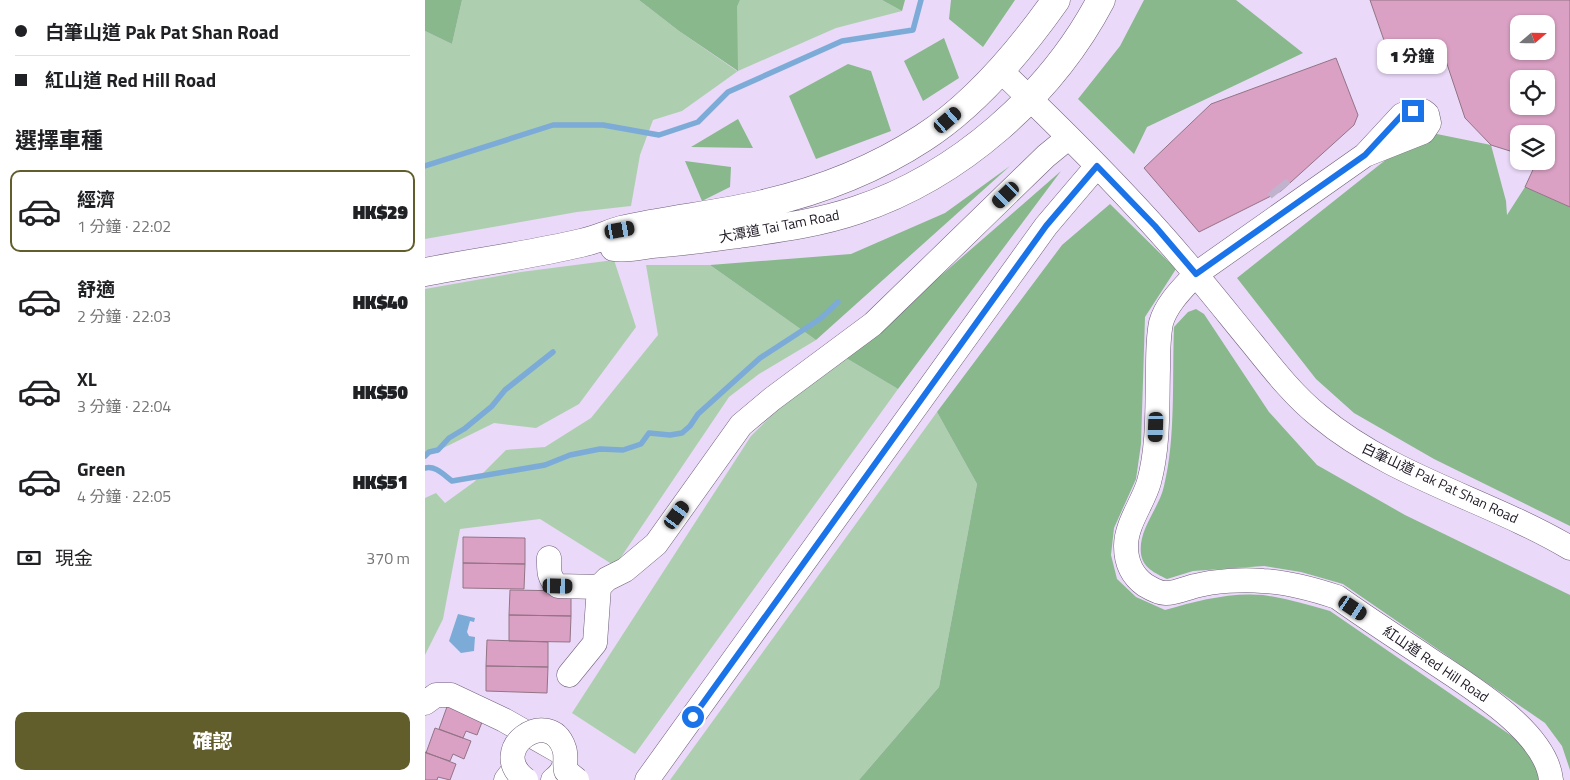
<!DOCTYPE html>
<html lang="zh-TW">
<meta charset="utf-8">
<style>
:root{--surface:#fff;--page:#f2f2f2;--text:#202124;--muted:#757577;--line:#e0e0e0;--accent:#615e2b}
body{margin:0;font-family:"Titillium Web","Noto Sans TC",sans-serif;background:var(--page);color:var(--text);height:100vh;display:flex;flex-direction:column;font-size:19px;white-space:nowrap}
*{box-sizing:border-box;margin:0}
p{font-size:16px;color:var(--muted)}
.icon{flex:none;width:28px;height:28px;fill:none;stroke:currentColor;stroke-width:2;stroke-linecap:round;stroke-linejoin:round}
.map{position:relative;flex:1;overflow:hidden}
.details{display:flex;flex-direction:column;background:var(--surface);width:425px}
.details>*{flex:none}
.guide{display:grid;align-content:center;height:110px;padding:0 15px;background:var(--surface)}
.needle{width:32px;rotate:70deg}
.buttons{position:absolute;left:1085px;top:15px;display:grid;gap:10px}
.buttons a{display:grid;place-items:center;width:45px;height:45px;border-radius:10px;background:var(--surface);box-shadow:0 1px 4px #0004;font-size:25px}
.end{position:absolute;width:22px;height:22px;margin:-11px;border:6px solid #1a73e8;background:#fff;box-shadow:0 0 0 2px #fff}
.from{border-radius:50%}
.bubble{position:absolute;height:35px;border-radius:10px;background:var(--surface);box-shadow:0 1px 4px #0004;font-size:16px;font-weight:800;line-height:35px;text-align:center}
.car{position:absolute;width:15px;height:30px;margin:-15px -8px;border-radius:6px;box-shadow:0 0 4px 1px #0007;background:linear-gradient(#222 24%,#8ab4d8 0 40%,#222 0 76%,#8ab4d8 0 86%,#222 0)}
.guide b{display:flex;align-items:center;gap:18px;height:48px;font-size:19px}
.guide b+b{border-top:1px solid var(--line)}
.guide i{width:12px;height:12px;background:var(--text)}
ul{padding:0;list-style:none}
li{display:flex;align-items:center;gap:15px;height:82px;margin:0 10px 8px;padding:0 5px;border:2px solid transparent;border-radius:10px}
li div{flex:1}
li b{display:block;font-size:19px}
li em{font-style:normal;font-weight:800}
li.selected{border-color:var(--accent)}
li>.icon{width:45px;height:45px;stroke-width:1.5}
h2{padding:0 15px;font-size:22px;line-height:60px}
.pay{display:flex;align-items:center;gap:12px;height:55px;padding:0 15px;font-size:19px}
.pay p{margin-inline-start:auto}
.cta{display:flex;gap:10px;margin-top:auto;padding:10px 15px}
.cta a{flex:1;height:58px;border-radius:10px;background:var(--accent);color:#fff;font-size:20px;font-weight:800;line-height:58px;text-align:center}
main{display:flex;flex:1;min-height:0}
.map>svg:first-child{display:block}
.green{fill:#adcfaf}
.forest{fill:#88b88c}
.water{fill:#7dabd8}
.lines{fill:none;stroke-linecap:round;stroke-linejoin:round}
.stream{stroke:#7dabd8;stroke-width:5.5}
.building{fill:#daa1c4;stroke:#927486;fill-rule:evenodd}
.minor-tunnel{stroke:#c1b3ce;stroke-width:24;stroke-dasharray:24 12;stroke-linecap:butt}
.minor-casing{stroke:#6d5e79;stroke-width:25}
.major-casing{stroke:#6d5e79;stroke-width:29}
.minor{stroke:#fff;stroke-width:24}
.major{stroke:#fff;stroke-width:28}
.minor-bridge-casing{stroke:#6d5e79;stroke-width:25;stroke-linecap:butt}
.minor-bridge{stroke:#fff;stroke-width:24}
.route{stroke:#1a73e8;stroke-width:6}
.labels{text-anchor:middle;stroke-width:4;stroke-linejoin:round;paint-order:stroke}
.street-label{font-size:14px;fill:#1f1924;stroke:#fff}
</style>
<main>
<section class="details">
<div class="guide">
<b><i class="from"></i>白筆山道 Pak Pat Shan Road</b>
<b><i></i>紅山道 Red Hill Road</b>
</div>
<h2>選擇車種</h2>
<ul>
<li class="selected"><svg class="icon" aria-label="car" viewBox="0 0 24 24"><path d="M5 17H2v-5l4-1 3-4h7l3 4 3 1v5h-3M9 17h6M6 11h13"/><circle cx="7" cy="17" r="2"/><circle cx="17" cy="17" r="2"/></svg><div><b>經濟</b><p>1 分鐘 · 22:02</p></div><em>HK$29</em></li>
<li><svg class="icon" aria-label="car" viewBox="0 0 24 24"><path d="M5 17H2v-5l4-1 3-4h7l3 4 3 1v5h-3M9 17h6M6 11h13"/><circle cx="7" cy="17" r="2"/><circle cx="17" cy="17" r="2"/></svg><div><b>舒適</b><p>2 分鐘 · 22:03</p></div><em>HK$40</em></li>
<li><svg class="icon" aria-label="car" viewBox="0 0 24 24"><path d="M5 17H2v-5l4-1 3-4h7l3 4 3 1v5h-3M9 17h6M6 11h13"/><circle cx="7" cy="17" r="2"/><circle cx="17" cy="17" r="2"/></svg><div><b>XL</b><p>3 分鐘 · 22:04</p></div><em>HK$50</em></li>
<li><svg class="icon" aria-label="car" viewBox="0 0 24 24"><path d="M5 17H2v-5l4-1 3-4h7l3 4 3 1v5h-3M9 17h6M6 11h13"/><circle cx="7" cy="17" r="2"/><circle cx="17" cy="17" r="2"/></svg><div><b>Green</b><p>4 分鐘 · 22:05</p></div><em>HK$51</em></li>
</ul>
<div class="pay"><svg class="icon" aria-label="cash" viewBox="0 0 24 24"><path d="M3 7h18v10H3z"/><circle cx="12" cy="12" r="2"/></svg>現金<p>370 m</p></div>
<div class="cta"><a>確認</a></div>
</section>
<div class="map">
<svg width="1145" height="780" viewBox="0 0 1145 780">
<rect width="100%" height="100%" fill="#ead9f8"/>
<path class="green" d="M37,0H214L254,31L312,71V7L315,0H457L477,11L411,28L313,71L257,111L228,120L215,155L206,206L152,212L0,239V31L27,44Z
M189,260L211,327L154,404L111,428L69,423L0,457V289L96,272Z
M221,265H285L391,340L334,374L304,397L190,566L115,519L35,529L18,619L0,655V498L11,493L20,503L49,482L81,450L120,447L166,418L233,335Z
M421,358L473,389L210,754L147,713L326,436L353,409Z
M512,412L552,484L514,687L434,780H245Z"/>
<path class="forest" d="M0,0H37L27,44L0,31Z
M214,0H315L312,7L313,71L254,31Z
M457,0H480L477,11Z
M526,0H590L558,47L524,19Z
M719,0H811L878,53L722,127L709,154L653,99L695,46Z
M519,38L534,78L498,101L479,61Z
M423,64L446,71L466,131L391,159L364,96Z
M313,119L328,148L266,147Z
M997,131L1066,145L1081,201L1082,215L1100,187L1145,207V526L1009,459L929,413L891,379L812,278Z
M260,161L306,167L305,187L277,201Z
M585,166L391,340L285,265L426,254L520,213Z
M636,171L473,389L421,358Z
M685,204L751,269L720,317L716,444L711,479L689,528L686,555L692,579L711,597L740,610C771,601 805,592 838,595C861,598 883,605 905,611L1100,745L1118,780H434L514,687L552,484L512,412L637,245Z
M771,309L779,314L844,412L892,465L980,515L1145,595V770L1137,746L1120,723L918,584L876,572L839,566L768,571L742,579C730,573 718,568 716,554C713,529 734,509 739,486C751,438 747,377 749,327L763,312Z"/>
<path class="water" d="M33,614L50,618L49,622L45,621L42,632L44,636L50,637L49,651L36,653L24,641Z"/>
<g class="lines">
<path class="stream" d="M0,166L128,125H178L234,135L273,122L303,92L417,41L488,30L496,0
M0,456L4,452L13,450L24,438L39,429L67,406L80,390L128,352
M0,468C10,465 19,475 27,481L120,465L145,455L175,449L198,450L216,444L224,433L245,435L257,433L265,426L273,414L335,358L395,319L413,302"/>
</g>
<path class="building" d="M945,0H1145V207L1100,187L1112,161H1121V134H1094V150L1085,151L1066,145L1040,118L1019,55L970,72ZM1094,24H1121V51H1094ZM1094,79H1121V106H1094Z
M911,58L933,115L929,125L856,191L774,232L719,168L786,104Z
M38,537L100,538V564L38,563Z
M38,563L100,564L99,589L38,588Z
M85,590L146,591V616L84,615Z
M84,615L146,616L145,642L84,641Z
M62,640L123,642V667L61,666Z
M61,666L123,667L122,693L61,691Z
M23,704L59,717L52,735L41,731L38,738L14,729Z
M10,728L46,741L39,759L28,754L25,761L1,753Z
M0,752L31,764L25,780L13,777L12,780H0Z"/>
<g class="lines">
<path class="minor-tunnel" d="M852,186L856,191"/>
<g class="minor-casing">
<path id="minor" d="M575,70C638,130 701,192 757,258C781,286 804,315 827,343C848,369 868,395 894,416C967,477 1064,500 1145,548
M940,155L998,132L1004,123L1002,114L998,111H987L977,115L940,155L771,274C758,288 741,304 736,323C733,338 733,354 733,369C732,406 734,445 724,482C718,503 701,524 701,546C701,562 706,575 720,585C725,588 734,593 740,593C749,594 761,588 770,586C789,581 818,579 838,581C863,582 888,589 912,597C940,617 969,636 998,655C1037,682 1121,729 1126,780
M124,558C124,570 123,578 133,586L174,587L182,579L200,570L231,544L316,425L347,399L448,324L621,156L643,138
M144,675L170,643L174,587
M0,703L11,695H26L79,720L137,753C143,764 137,773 128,780
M81,780L90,768
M222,780L621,226L672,166"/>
</g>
<g class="major-casing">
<path id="major" d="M189,247C201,249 215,246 227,244C253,242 279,239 306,235C348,229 391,224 432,210C534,176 626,95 676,0
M0,272C52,262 105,255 156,243C170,240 183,234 196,230C243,219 291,215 338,204C394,191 449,170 498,138C551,104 595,51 631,0"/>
</g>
<use href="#minor" class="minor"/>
<use href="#major" class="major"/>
<g class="minor-bridge-casing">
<path id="minor-bridge" d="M101,780C60,750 124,705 139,748C142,756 139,764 141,771L152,780"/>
</g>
<use href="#minor-bridge" class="minor-bridge"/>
</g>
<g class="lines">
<path class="route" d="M268,717L621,226L672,166L730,226L771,274L940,155L977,115L988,111"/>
</g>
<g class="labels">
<g class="street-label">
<text transform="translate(354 226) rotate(-11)" y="5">大潭道 Tai Tam Road</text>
<text transform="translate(1015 483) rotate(25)" y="5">白筆山道 Pak Pat Shan Road</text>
<text transform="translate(1011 664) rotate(34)" y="5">紅山道 Red Hill Road</text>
</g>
</g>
</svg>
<div class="buttons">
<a><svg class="needle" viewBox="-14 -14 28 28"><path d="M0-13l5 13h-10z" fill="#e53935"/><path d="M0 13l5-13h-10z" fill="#757577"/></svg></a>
<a><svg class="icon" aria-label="locate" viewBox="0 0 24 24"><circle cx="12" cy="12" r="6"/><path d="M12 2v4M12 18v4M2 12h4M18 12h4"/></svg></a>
<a><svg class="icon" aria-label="layers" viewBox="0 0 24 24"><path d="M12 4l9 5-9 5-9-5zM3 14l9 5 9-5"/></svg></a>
</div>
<i class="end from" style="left:268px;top:717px"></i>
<i class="end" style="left:988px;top:111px"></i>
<div class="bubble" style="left:952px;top:39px;width:70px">1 分鐘</div>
<i class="car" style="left:523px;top:120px;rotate:49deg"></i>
<i class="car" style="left:581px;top:195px;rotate:226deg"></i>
<i class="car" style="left:195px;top:230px;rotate:80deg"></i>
<i class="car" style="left:731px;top:427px;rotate:182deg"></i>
<i class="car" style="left:252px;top:515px;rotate:36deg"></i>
<i class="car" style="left:133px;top:586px;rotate:91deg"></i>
<i class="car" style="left:928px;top:608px;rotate:124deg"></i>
</div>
</main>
